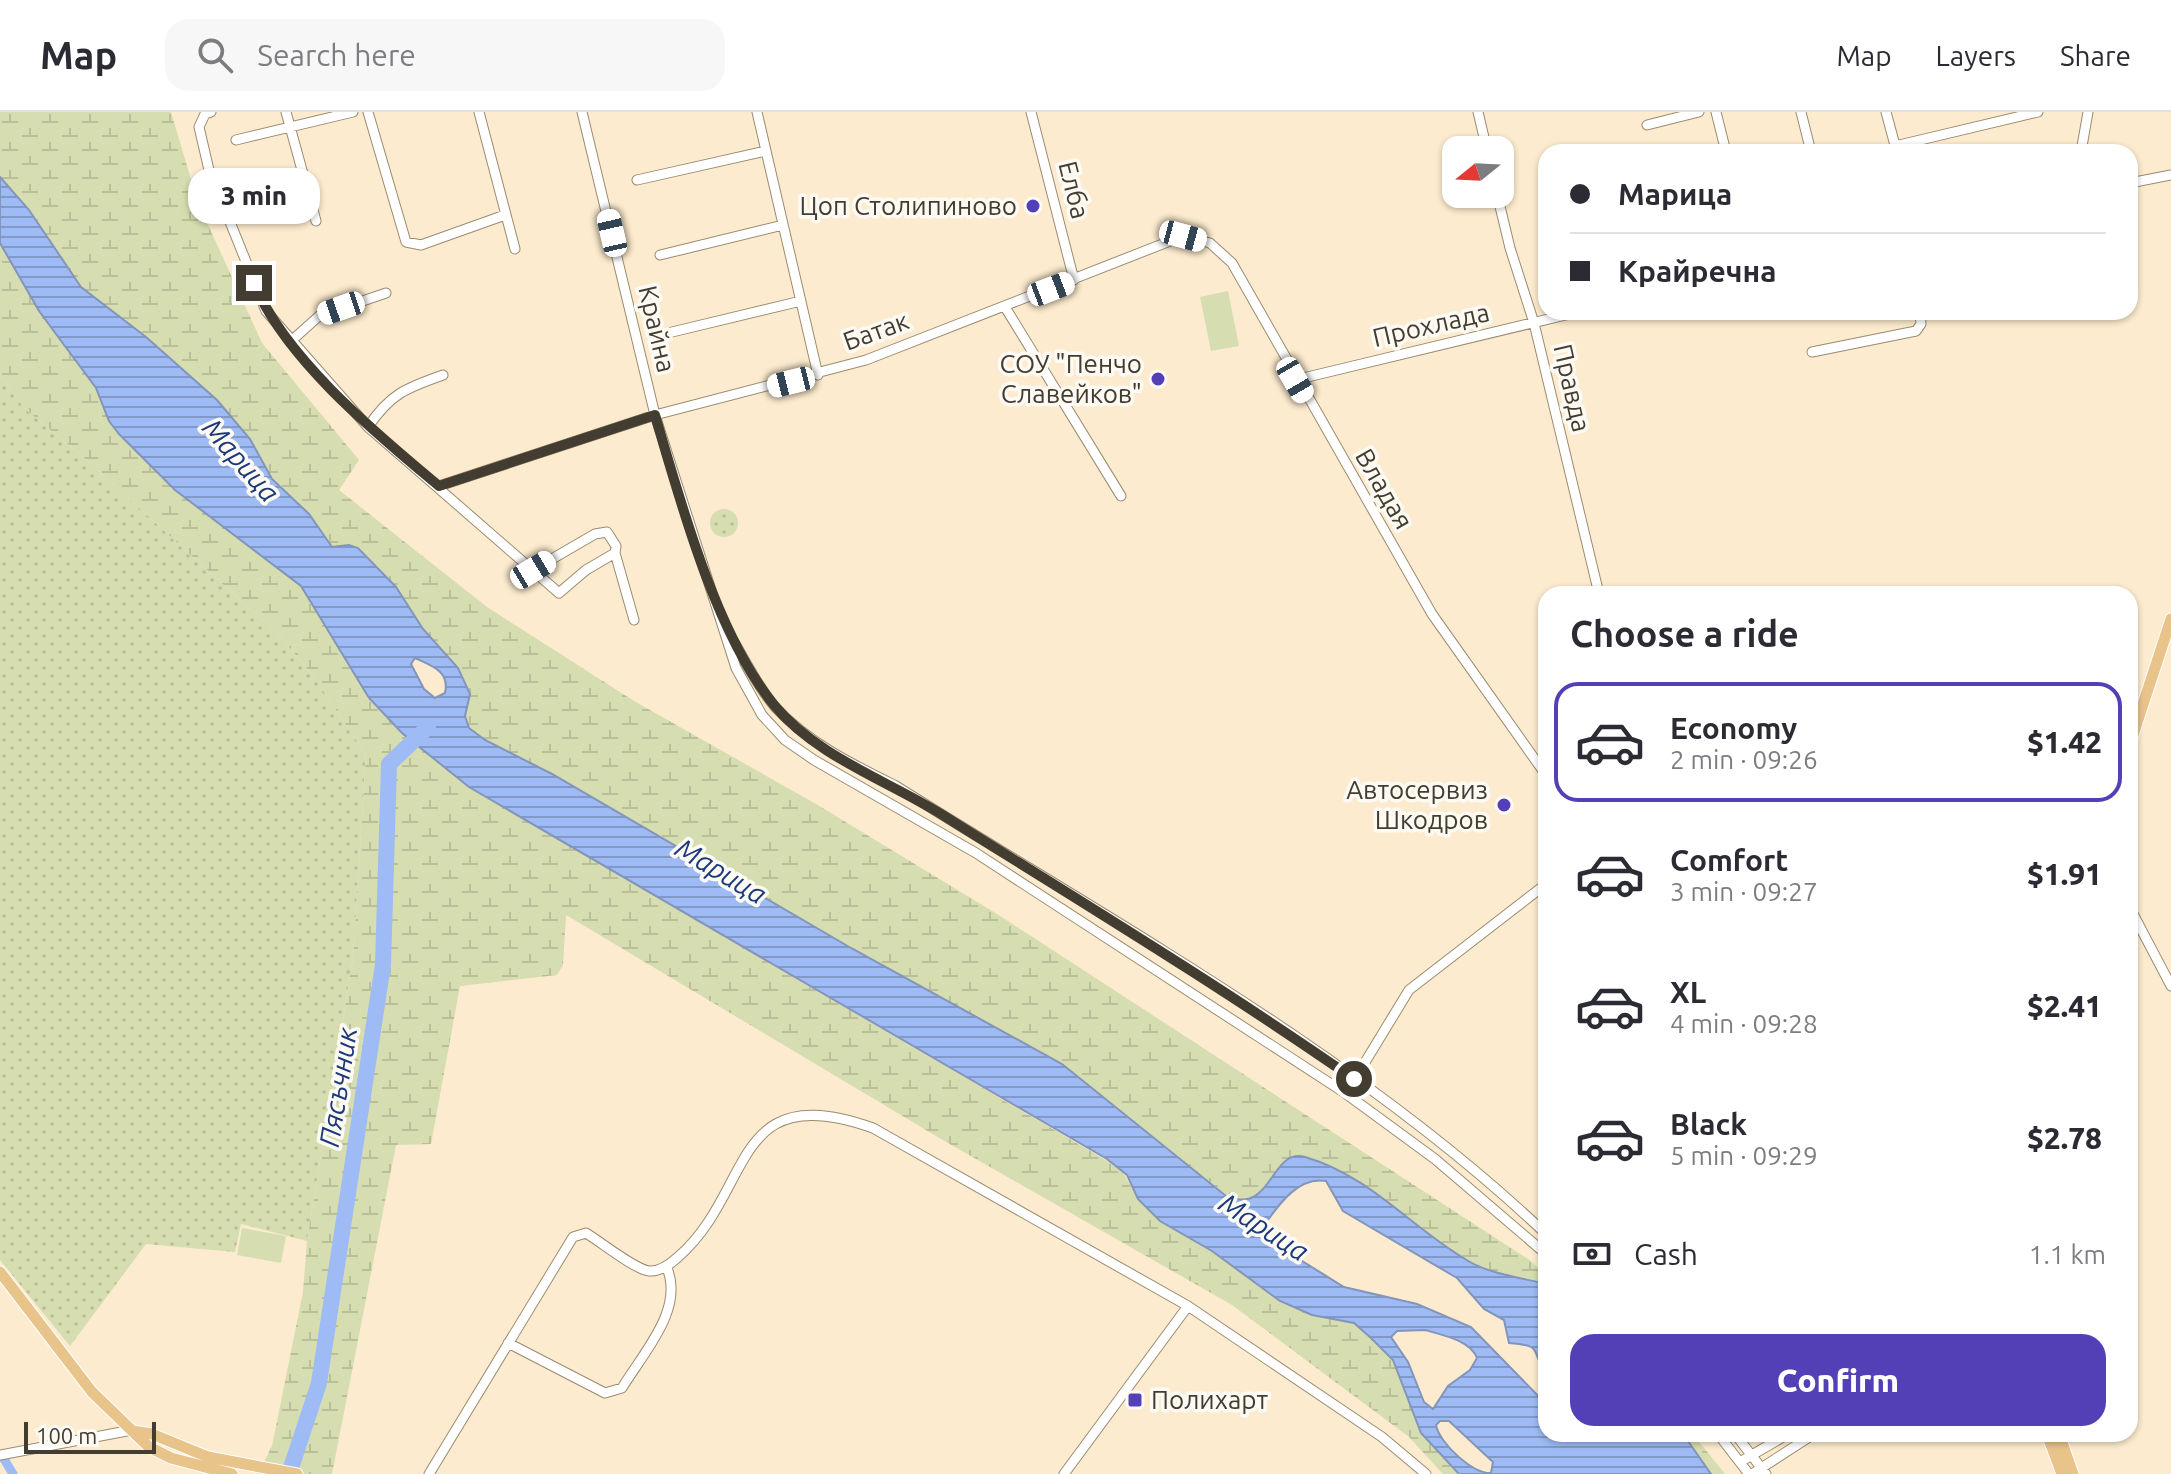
<!DOCTYPE html>
<meta charset="utf-8">
<style>
:root{--surface:#fff;--page:#f7f7f7;--text:#2b2b33;--muted:#7c7c81;--line:#e1e1e2;--accent:#5340b7}
body{margin:0;font-family:Ubuntu,sans-serif;background:var(--page);color:var(--text);height:100vh;display:flex;flex-direction:column;font-size:30px;white-space:nowrap}
*{box-sizing:border-box;margin:0}
p{font-size:26px;color:var(--muted)}
.icon{flex:none;width:44px;height:44px;fill:none;stroke:currentColor;stroke-width:2;stroke-linecap:round;stroke-linejoin:round}
.map{position:relative;flex:1;overflow:hidden}
.side{position:absolute;left:1538px;top:474px;width:600px;height:856px;display:flex;flex-direction:column;background:var(--surface);border-radius:24px;box-shadow:0 2px 6px #0004}
.side>*{flex:none}
.hud{position:absolute;left:1538px;top:32px;width:600px;height:176px;border-radius:24px;box-shadow:0 2px 6px #0004;display:grid;align-content:center;height:176px;padding:0 32px;background:var(--surface)}
.needle{width:52px;rotate:252deg}
.controls{position:absolute;left:1442px;top:24px;display:grid;gap:16px}
.controls a{display:grid;place-items:center;width:72px;height:72px;border-radius:16px;background:var(--surface);box-shadow:0 2px 6px #0004;font-size:40px}
.scale{position:absolute;left:24px;bottom:20px;width:132px;box-sizing:border-box;padding-left:8px;border:4px solid #433c30;border-top:0;font-size:22px;line-height:28px;white-space:nowrap;color:#433c30;-webkit-text-stroke:6px #fdfaf4;paint-order:stroke}
.end{position:absolute;width:36px;height:36px;margin:-18px;border:10px solid #433c30;background:#fff;box-shadow:0 0 0 4px #fff}
.from{border-radius:50%}
.bubble{position:absolute;height:56px;border-radius:24px;background:var(--surface);box-shadow:0 2px 6px #0004;font-size:26px;font-weight:800;line-height:56px;text-align:center}
.car{position:absolute;width:24px;height:48px;margin:-24px -12px;border-radius:10px;box-shadow:0 0 6px 2px #0007;background:linear-gradient(#fff 24%,#345 0 40%,#fff 0 76%,#345 0 86%,#fff 0)}
.hud b{display:flex;align-items:center;gap:28px;height:76px;font-size:30px}
.hud b+b{border-top:2px solid var(--line)}
.hud i{width:20px;height:20px;background:var(--text)}
ul{padding:0;list-style:none}
li{display:flex;align-items:center;gap:24px;height:120px;margin:0 16px 12px;padding:0 16px;border:4px solid transparent;border-radius:24px}
li div{flex:1}
li b{display:block;font-size:30px}
li em{font-style:normal;font-weight:800}
li.selected{border-color:var(--accent)}
li>.icon{width:72px;height:72px;stroke-width:1.5}
h2{padding:0 32px;font-size:36px;line-height:96px}
.pay{display:flex;align-items:center;gap:20px;height:88px;padding:0 32px;font-size:30px}
.pay p{margin-inline-start:auto}
.action{display:flex;gap:16px;margin-top:auto;padding:16px 32px}
.action a{flex:1;height:92px;border-radius:24px;background:var(--accent);color:#fff;font-size:32px;font-weight:800;line-height:92px;text-align:center}
header{display:flex;align-items:center;gap:48px;box-sizing:border-box;height:112px;padding:0 40px;background:var(--surface);border-bottom:2px solid var(--line)}
header strong{font-size:38px}
nav{display:flex;gap:44px;margin-inline-start:auto;font-size:28px}
.search{width:560px;height:72px;background:var(--page);display:flex;align-items:center;gap:20px;box-sizing:border-box;padding:0 28px;border-radius:24px;color:var(--muted);font-size:30px}
.map>svg:first-child{display:block}
.grass{fill:url(#grass-dots)}
.wetland{fill:url(#wetland-marsh)}
.garden{fill:#d6ddb0}
.water{fill:url(#water-rules);stroke:#8395ba;stroke-width:2;fill-rule:evenodd}
.lines{fill:none;stroke-linecap:round;stroke-linejoin:round}
.canal{stroke:#9ebbf5;stroke-width:9}
.river{stroke:#9ebbf5;stroke-width:16}
.minor-casing{stroke:#9b8b70;stroke-width:11}
.major-casing{stroke:#fff;stroke-width:13}
.minor{stroke:#fff;stroke-width:9}
.major{stroke:#e8c38a;stroke-width:11}
.route{stroke:#433c30;stroke-width:10}
.poi-dot{fill:#5340b7;stroke:#fdfaf4;stroke-width:3}
.labels{text-anchor:middle;stroke-width:7;stroke-linejoin:round;paint-order:stroke}
.street-label{font-size:26px;fill:#433c30;stroke:#fdfaf4}
.poi-label{font-size:26px;fill:#433c30;stroke:#fdfaf4;text-anchor:end}
.water-label{font-size:28px;font-style:italic;fill:#1c397c;stroke:#fdfaf4}
</style>
<header>
<strong>Map</strong>
<div class="search"><svg class="icon" aria-label="search" viewBox="0 0 24 24"><circle cx="10" cy="10" r="6"/><path d="M15 15l6 6"/></svg>Search here</div>
<nav><a>Map</a><a>Layers</a><a>Share</a></nav>
</header>
<div class="map">
<svg width="2171" height="1362" viewBox="0 0 2171 1362">
<defs>
<pattern id="grass-dots" width="8" height="8" patternUnits="userSpaceOnUse" patternTransform="scale(2)"><rect width="8" height="8" fill="#d6ddb0"/><path d="M2 2h.1M6 6h.1" fill="none" stroke="#b9bf98" stroke-width="1.8" stroke-linecap="round"/></pattern>
<pattern id="wetland-marsh" width="20" height="14" patternUnits="userSpaceOnUse" patternTransform="scale(2)"><rect width="20" height="14" fill="#d6ddb0"/><path d="M1 5h8M5 5V1M11 12h8M15 12V8" fill="none" stroke="#b9bf98"/></pattern>
<pattern id="water-rules" width="6" height="5" patternUnits="userSpaceOnUse" patternTransform="scale(2)"><rect width="6" height="5" fill="#9ebbf5"/><path d="M0 2.5h6" fill="none" stroke="#8299c7"/></pattern>
</defs>
<rect width="100%" height="100%" fill="#fcebce"/>
<path class="grass" d="M0,263L24,296L82,344L280,524L315,566L366,643L353,846L307,1129L241,1112L235,1140L146,1132L70,1234L0,1148Z
M710 411a14 14 0 1 1 28 0a14 14 0 1 1-28 0Z"/>
<path class="wetland" d="M0,0H171L198,91L262,231L359,348L339,378L487,495L634,589L816,692L997,802L1531,1149L1546,1164V1172C1522,1166 1491,1162 1470,1150C1412,1117 1371,1063 1305,1045C1270,1036 1273,1104 1226,1083L1062,952L851,836L552,662L485,628L469,616L465,604L470,582L458,556L423,517L396,475L367,445L349,433L332,435L309,402L272,367L250,327L217,288L146,225L80,175L29,98L0,65Z
M0,131L39,199L96,276L109,309L119,322L175,378L301,474L369,586L402,621L469,675L1121,1057L1138,1087L1160,1109L1212,1139L1280,1189L1312,1203L1354,1211L1371,1226L1393,1248L1421,1321L1459,1362H1443L1409,1325L1232,1193L941,1027L566,803L563,853L557,863L460,874L431,1032L396,1033L332,1362H258L272,1334L303,1180L307,1129L353,846L366,643L315,566L280,524L82,344L24,296L0,263Z
M1683,1322H1693L1725,1362H1711Z"/>
<path class="garden" d="M1228,179L1239,234L1211,239L1200,185Z
M242,1116L286,1124L281,1151L237,1143Z"/>
<path class="water" d="M0,65L29,98L81,175L146,225L217,288L250,327L272,367L309,402L332,435L349,433L358,436L396,475L423,517L458,556L470,582L465,604L469,616L485,628L552,662L851,836L1062,952L1226,1084C1273,1104 1270,1035 1305,1045C1371,1064 1412,1117 1470,1150C1491,1162 1522,1166 1546,1172V1261C1529,1237 1545,1234 1509,1231L1504,1208L1484,1197L1457,1166L1343,1099L1326,1069C1299,1064 1279,1092 1265,1112V1121L1273,1131L1344,1175L1417,1192L1471,1215L1546,1292V1322H1683L1711,1362H1459L1421,1321L1393,1248L1371,1226L1354,1211L1312,1203L1280,1189L1212,1139L1160,1109L1138,1087L1127,1063L1107,1047L469,675L402,621L369,586L301,474L175,378L119,322L109,309L96,276L39,199L0,131ZM415,546C432,554 450,559 445,581L435,586L424,577L411,552ZM1425,1218C1442,1223 1470,1228 1477,1246L1470,1258L1448,1274L1433,1297L1424,1290L1408,1250L1391,1225L1397,1219ZM1440,1309H1449L1493,1350L1491,1361C1473,1362 1439,1331 1436,1313Z"/>
<g class="lines">
<path class="canal" d="M4,1347L13,1362"/>
<path class="river" d="M289,1362L319,1271L383,853L389,652L428,615"/>
<g class="minor-casing">
<path id="minor" d="M211,0L205,2L199,15L209,58L266,199L368,315L559,481L586,458L615,441L616,434L607,420L595,422L533,458
M286,0L316,109
M368,0L406,130L421,133L505,103
M479,0L515,137
M582,0L655,303L736,556L762,603L785,628L814,648L976,741L1345,981L1435,1047L1546,1142
M757,0L818,263
M1031,0L1074,168
M1478,0L1487,38
M1716,0L1726,40
M1801,0L1811,40
M1886,0L1896,37
M1647,13L1699,0
M236,28L353,0
M1895,34L2038,0
M2081,40L2088,0
M637,68L766,39
M2130,71L2171,63
M1497,82L1510,136L1534,211L1599,482
M660,143L783,113
M1005,195L1121,384
M672,220L801,189
M290,230L319,204L386,181
M1812,240L1916,219L1921,212L1920,200
M1295,268L1578,200
M368,315C390,282 406,276 443,263
M439,374L655,303L866,248L1183,124L1210,131L1232,151L1432,502L1546,663
M615,441L634,508
M732,527C746,549 758,576 776,596C810,632 852,652 896,674C1114,811 1359,944 1546,1122
M2130,796L2171,874
M1353,970L1409,878L1546,772
M508,1231L605,1281L622,1276C643,1241 686,1196 666,1154
M1718,1322L1749,1362
M1735,1322L1766,1362
M0,1343L132,1318
M1740,1350L1788,1322
M429,1362L573,1125L586,1121C601,1130 634,1157 649,1159C659,1160 669,1153 677,1146C755,1079 729,965 873,1016L1188,1194L1382,1325L1426,1362
M1064,1362L1188,1194
M1752,1362L1814,1322"/>
</g>
<g class="major-casing">
<path id="major" d="M2130,632L2171,507
M0,1160L92,1280L149,1335L171,1346L232,1362
M132,1319L152,1322L208,1345L297,1362
M2047,1322L2062,1362
M2059,1322L2073,1362"/>
</g>
<use href="#minor" class="minor"/>
<use href="#major" class="major"/>
</g>
<g class="lines">
<path class="route" d="M254,171C285,247 377,322 439,374L655,303C681,392 716,522 774,593C816,644 886,668 941,702C1080,789 1220,874 1354,967"/>
</g>
<g class="poi-dot">
<circle cx="1033" cy="94" r="8"/>
<circle cx="1158" cy="267" r="8"/>
<circle cx="1504" cy="693" r="8"/>
<rect x="1127" y="1280" width="16" height="16" rx="4"/>
</g>
<g class="labels">
<g class="street-label">
<text transform="translate(1074 78) rotate(76)" y="9">Елба</text>
<text transform="translate(1431 213) rotate(-13)" y="9">Прохлада</text>
<text transform="translate(657 217) rotate(77)" y="9">Крайна</text>
<text transform="translate(876 219) rotate(-20)" y="9">Батак</text>
<text transform="translate(1572 276) rotate(77)" y="9">Правда</text>
<text transform="translate(1384 377) rotate(60)" y="9">Владая</text>
</g>
<g class="poi-label">
<text x="1017" y="103">Цоп Столипиново</text>
<text x="1142" y="261">СОУ "Пенчо<tspan x="1142" dy="30">Славейков"</tspan></text>
<text x="1488" y="687">Автосервиз<tspan x="1488" dy="30">Шкодров</tspan></text>
<text x="1151" y="1297" text-anchor="start">Полихарт</text>
</g>
<g class="water-label">
<text transform="translate(241 348) rotate(49)" y="10">Марица</text>
<text transform="translate(721 759) rotate(31)" y="10">Марица</text>
<text transform="translate(338 975) rotate(-81)" y="10">Пясъчник</text>
<text transform="translate(1264 1115) rotate(33)" y="10">Марица</text>
</g>
</g>
</svg>
<div class="controls">
<a><svg class="needle" viewBox="-14 -14 28 28"><path d="M0-13l5 13h-10z" fill="#e53935"/><path d="M0 13l5-13h-10z" fill="#7c7c81"/></svg></a>
</div>
<div class="scale">100 m</div>
<i class="end from" style="left:1354px;top:967px"></i>
<i class="end" style="left:254px;top:171px"></i>
<div class="bubble" style="left:188px;top:56px;width:132px">3 min</div>
<i class="car" style="left:612px;top:121px;rotate:347deg"></i>
<i class="car" style="left:1183px;top:124px;rotate:105deg"></i>
<i class="car" style="left:1051px;top:177px;rotate:69deg"></i>
<i class="car" style="left:341px;top:196px;rotate:251deg"></i>
<i class="car" style="left:1295px;top:268px;rotate:150deg"></i>
<i class="car" style="left:791px;top:270px;rotate:256deg"></i>
<i class="car" style="left:533px;top:458px;rotate:59deg"></i>
<div class="hud">
<b><i class="from"></i>Марица</b>
<b><i></i>Крайречна</b>
</div>
<section class="side">
<h2>Choose a ride</h2>
<ul>
<li class="selected"><svg class="icon" aria-label="car" viewBox="0 0 24 24"><path d="M5 17H2v-5l4-1 3-4h7l3 4 3 1v5h-3M9 17h6M6 11h13"/><circle cx="7" cy="17" r="2"/><circle cx="17" cy="17" r="2"/></svg><div><b>Economy</b><p>2 min · 09:26</p></div><em>$1.42</em></li>
<li><svg class="icon" aria-label="car" viewBox="0 0 24 24"><path d="M5 17H2v-5l4-1 3-4h7l3 4 3 1v5h-3M9 17h6M6 11h13"/><circle cx="7" cy="17" r="2"/><circle cx="17" cy="17" r="2"/></svg><div><b>Comfort</b><p>3 min · 09:27</p></div><em>$1.91</em></li>
<li><svg class="icon" aria-label="car" viewBox="0 0 24 24"><path d="M5 17H2v-5l4-1 3-4h7l3 4 3 1v5h-3M9 17h6M6 11h13"/><circle cx="7" cy="17" r="2"/><circle cx="17" cy="17" r="2"/></svg><div><b>XL</b><p>4 min · 09:28</p></div><em>$2.41</em></li>
<li><svg class="icon" aria-label="car" viewBox="0 0 24 24"><path d="M5 17H2v-5l4-1 3-4h7l3 4 3 1v5h-3M9 17h6M6 11h13"/><circle cx="7" cy="17" r="2"/><circle cx="17" cy="17" r="2"/></svg><div><b>Black</b><p>5 min · 09:29</p></div><em>$2.78</em></li>
</ul>
<div class="pay"><svg class="icon" aria-label="cash" viewBox="0 0 24 24"><path d="M3 7h18v10H3z"/><circle cx="12" cy="12" r="2"/></svg>Cash<p>1.1 km</p></div>
<div class="action"><a>Confirm</a></div>
</section>
</div>
